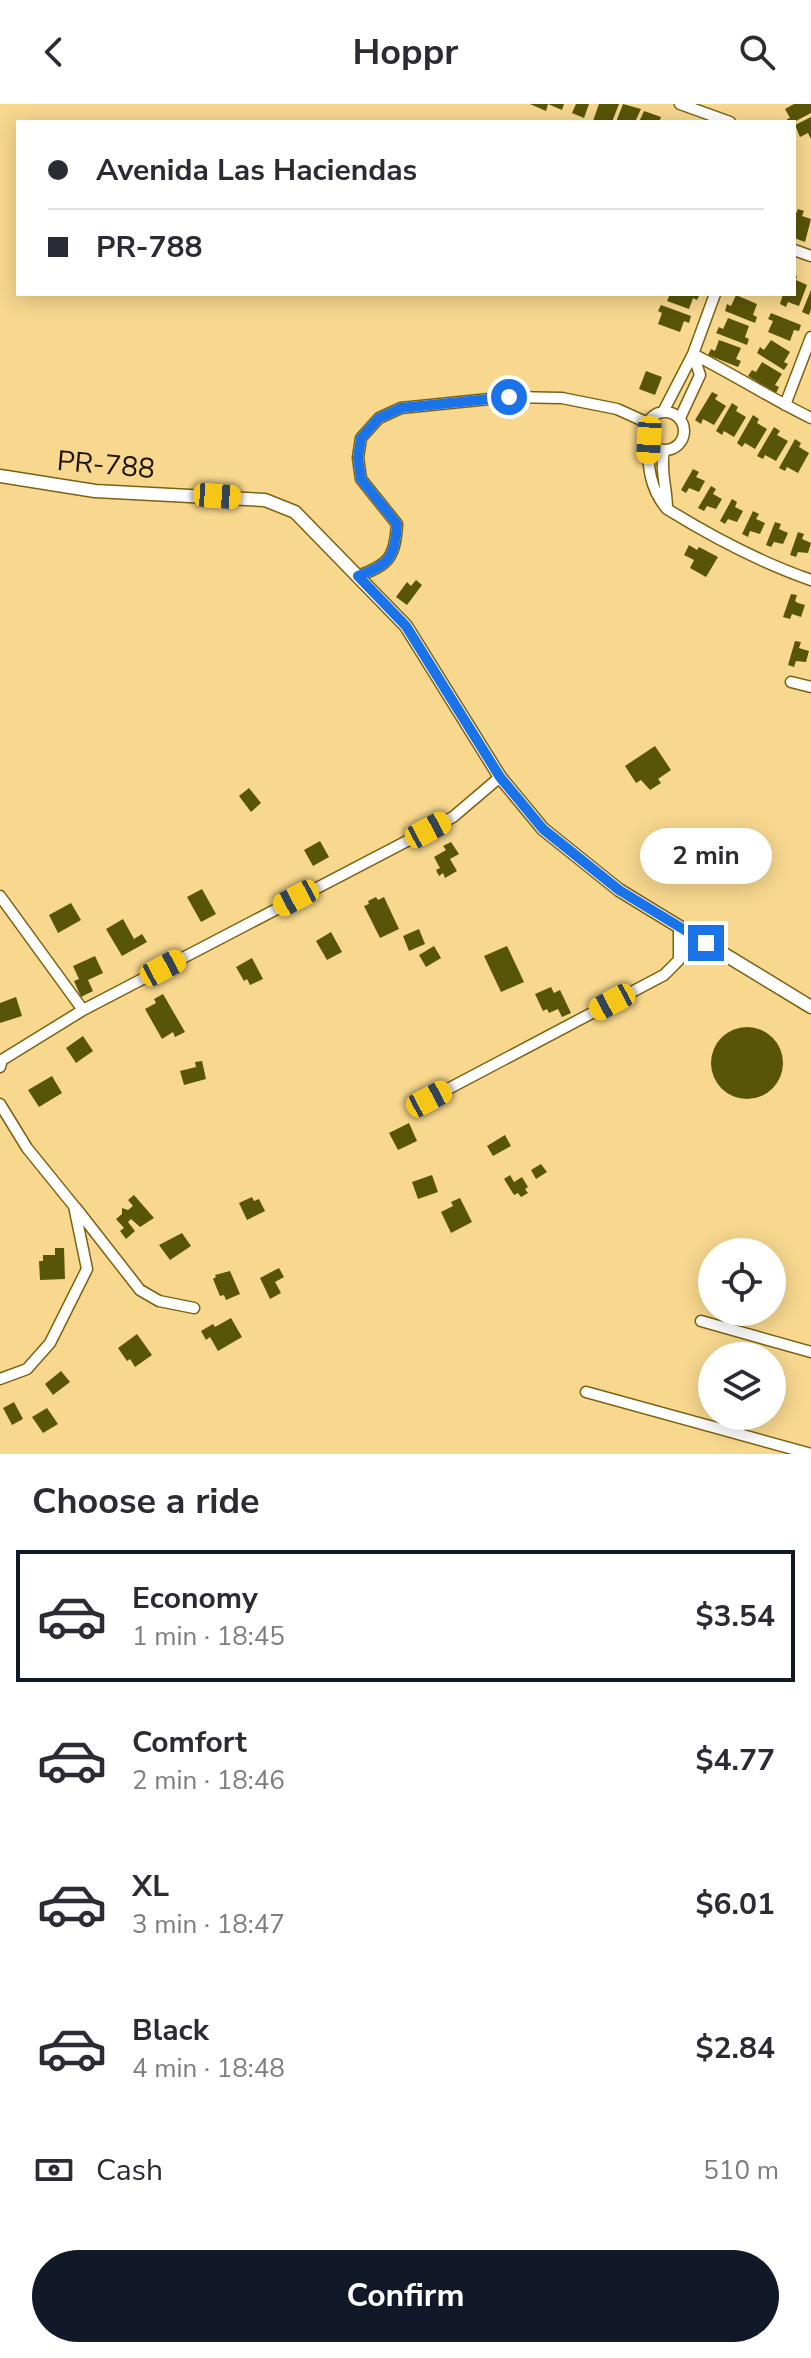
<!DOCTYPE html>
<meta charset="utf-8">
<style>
:root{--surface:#fff;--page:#f7f7f7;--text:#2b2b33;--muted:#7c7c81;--line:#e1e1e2;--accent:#111827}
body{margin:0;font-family:"Nunito Sans",sans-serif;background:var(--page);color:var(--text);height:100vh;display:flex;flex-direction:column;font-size:30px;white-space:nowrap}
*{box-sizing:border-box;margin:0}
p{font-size:26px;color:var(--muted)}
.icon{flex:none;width:44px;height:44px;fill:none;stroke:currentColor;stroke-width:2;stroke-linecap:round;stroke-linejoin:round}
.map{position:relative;height:1350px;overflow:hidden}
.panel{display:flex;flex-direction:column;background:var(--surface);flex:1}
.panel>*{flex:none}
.hud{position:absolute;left:16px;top:16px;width:780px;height:176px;border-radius:0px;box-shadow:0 4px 20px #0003;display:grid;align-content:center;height:176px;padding:0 32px;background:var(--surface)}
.buttons{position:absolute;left:698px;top:1134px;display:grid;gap:16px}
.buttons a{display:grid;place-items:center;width:88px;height:88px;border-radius:50%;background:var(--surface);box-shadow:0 4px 20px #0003;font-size:40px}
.end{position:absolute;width:36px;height:36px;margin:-18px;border:10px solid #1a73e8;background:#fff;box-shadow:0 0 0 4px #fff}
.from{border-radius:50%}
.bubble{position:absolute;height:56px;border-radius:28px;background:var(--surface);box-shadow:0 4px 20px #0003;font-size:26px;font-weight:700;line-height:56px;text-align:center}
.car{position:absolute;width:24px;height:48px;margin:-24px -12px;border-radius:10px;box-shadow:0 0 6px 2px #0007;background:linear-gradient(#f5c518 24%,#345 0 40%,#f5c518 0 76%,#345 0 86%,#f5c518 0)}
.hud b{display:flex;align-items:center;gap:28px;height:76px;font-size:30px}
.hud b+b{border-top:2px solid var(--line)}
.hud i{width:20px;height:20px;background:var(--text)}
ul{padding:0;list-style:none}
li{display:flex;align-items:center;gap:24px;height:132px;margin:0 16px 12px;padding:0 16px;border:4px solid transparent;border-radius:0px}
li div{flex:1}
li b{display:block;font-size:30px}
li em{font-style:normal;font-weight:700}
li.current{border-color:var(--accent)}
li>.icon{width:72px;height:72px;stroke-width:1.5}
h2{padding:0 32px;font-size:36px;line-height:96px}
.pay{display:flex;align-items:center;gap:20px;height:88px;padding:0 32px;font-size:30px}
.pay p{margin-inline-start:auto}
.cta{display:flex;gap:16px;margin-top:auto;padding:16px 32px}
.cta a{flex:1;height:92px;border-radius:48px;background:var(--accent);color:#fff;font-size:32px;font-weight:700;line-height:92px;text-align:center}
header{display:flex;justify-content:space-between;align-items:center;height:104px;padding:0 32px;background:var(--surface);font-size:36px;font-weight:700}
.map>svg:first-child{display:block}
.building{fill:#585408}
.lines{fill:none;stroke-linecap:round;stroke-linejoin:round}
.minor-casing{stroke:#7e6110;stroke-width:13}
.tertiary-casing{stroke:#7e6110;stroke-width:15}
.minor{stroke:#fff;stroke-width:10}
.tertiary{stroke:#fff;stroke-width:12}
.route{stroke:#1a73e8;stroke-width:10}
.labels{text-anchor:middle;stroke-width:8;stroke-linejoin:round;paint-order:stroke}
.street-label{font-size:28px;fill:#1c1300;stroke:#f8d88f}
</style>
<header><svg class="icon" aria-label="back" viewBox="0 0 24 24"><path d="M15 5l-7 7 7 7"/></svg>Hoppr<svg class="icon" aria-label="search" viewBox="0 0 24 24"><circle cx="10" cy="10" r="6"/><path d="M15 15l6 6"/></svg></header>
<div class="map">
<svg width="811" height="1350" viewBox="0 0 811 1350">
<rect width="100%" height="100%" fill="#f8d88f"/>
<path class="building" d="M530,0H564L562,6L548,0L546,7Z
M576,0H589L584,14L572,9Z
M599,0H619L612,18L593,17Z
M623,0L641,5L635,18H616Z
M794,0H811V9L794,18H788L787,15L790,14L785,5Z
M644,7L661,13L659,18H639Z
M811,13V35L808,29L800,33L795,21Z
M798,105L804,107L802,112L811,115L805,138L794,134V114Z
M794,171L797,172L796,176L807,181L799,202L788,198L786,203L780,200L783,190H794Z
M811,186V205L809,211L802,208Z
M670,190H700L697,196L693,194L689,205L667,197Z
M736,191L757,200L753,211L757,213L755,219L725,207L727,200L731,202Z
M661,201L691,212L689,219L684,217L680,228L658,220L662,209L658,207Z
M771,209L801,221L799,227L794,226L790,237L768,228L773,217L768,215Z
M728,214L749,222L745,233L749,235L747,241L716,229L719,223L723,225Z
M719,236L741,244L736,255L741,257L738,263L708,251L711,245L715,247Z
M771,236L790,248L784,258L788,260L784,266L757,249L760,243L764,246Z
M762,258L782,270L775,281L779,283L776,289L748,272L752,266L756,268Z
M646,267L662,273L655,291L639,285Z
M712,288L718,291L715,295L726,302L714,321L703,315L701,320L695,316Z
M732,299L738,303L736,307L746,313L734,333L724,327L722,331L716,327Z
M753,311L759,315L757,319L767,325L755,345L745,339L742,343L737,339Z
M774,323L780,327L777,331L788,337L776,357L765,351L763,355L757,352Z
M795,335L801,339L799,343L809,349L798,369L787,363L785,367L779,364Z
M693,365L699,368L696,373L705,377L699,388L689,384L686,389L681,386Z
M711,382L716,385L713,390L722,395L716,405L707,402L704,407L698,404Z
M732,395L737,398L735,403L743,407L737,418L728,415L725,420L720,417Z
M753,407L759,410L756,415L765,419L760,430L750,427L748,433L742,430Z
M775,418L781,420L779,425L788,429L783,440L774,438L771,443L766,441Z
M798,428L804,430L802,435L811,439L808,449L798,448L796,453L790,451Z
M689,441L697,446L699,443L718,453L706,473L690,464L694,456L684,451Z
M416,476L422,481L407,501L396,493L407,478L411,482Z
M791,490L797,491L795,497L798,499L805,501L801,513L792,510L790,515L783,513Z
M795,537L801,538L799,544L809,547L806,558L796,557L794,563L788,561Z
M655,642L671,666L658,675L661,679L650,686L641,676L636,679L625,662Z
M249,684L261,699L251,708L239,692Z
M320,737L329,753L313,762L304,746Z
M451,738L459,750L450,755L457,767L445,774L443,769L439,772L436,766L440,764L434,753L446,746L443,742Z
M202,785L216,810L201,818L187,793Z
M376,793L378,796L384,793L399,825L380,834L364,802L369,800L368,797Z
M71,799L81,816L58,829L49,811Z
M123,815L134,835L142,830L147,838L122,852L106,825Z
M419,825L425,840L409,847L403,832Z
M331,828L342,848L327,856L316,837Z
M434,842L441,854L426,863L419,851Z
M507,842L524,878L501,888L484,852Z
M95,852L103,869L88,876L93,887L81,893L74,877L79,875L73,862Z
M252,854L263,875L250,881L247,875L244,877L236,863Z
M551,883L554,889L560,886L571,909L562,913L558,905L549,909L547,905L543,907L535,890Z
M163,890L185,928L175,933L173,928L162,935L145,905L156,899L154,895Z
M16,893L22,912L0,919V899Z
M711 959a36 36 0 1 1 72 0a36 36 0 1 1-72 0Z
M83,932L93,947L76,959L66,944Z
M202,957L206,975L184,981L180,967L196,963L195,958Z
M52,972L62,989L39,1003L28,986Z
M409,1019L417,1037L398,1046L389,1029Z
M505,1031L511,1042L493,1052L487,1042Z
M541,1060L547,1068L536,1075L531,1066Z
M432,1071L438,1088L418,1095L412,1078Z
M510,1071L514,1078L522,1073L528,1083L525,1085L528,1089L521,1093L518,1089L514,1091L504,1075Z
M134,1091L154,1114L140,1123L131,1115L128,1118L135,1127L126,1135L120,1127L124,1124L116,1115L122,1110V1104L128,1106L133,1102L128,1096Z
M252,1093L254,1097L259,1095L265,1107L247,1116L239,1099Z
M460,1094L472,1118L451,1129L441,1108L453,1102L451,1098Z
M182,1129L191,1142L170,1156L159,1141Z
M55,1144H64L65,1175L40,1176L39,1157H43V1151H55Z
M279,1164L284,1173L275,1178L281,1189L270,1195L260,1174Z
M230,1167L240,1190L226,1196L224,1191L220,1192L213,1175L216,1173L215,1171Z
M231,1214L242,1233L218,1247L210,1233L206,1236L201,1227L213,1220L215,1223Z
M137,1230L152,1251L135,1263L130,1255L127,1257L118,1244Z
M61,1267L70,1278L53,1291L45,1280Z
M14,1298L23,1315L12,1321L3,1304Z
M47,1304L58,1320L43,1329L32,1313Z"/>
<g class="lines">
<g class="minor-casing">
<path id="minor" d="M680,0L730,18
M794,146L811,152
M715,190L693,250C733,270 770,294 811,314
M785,301L811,233
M663,308L693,250L700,271L680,314
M646 327a19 19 0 1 1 38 0a19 19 0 1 1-38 0Z
M649,336C647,362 650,385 667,405C667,384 660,367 664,346
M667,405C714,434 759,458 811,476
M358,472C389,461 395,453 397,420L361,375L358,354L361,334L379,314L401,304L509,293L562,294L617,305L648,319
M791,578L811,583
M0,792L83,906
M0,963L2,956L83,906L453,713L500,673
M429,995L664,871L679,856V823
M0,1000L27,1044L74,1102L87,1165L50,1239L27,1265L0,1275
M76,1104L140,1186L159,1197L194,1204
M701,1217L811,1248
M586,1288L811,1350"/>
</g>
<g class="tertiary-casing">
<path id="tertiary" d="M0,372L95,387L265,396L295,408L406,522L500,673L543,725L619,786L811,903"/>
</g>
<use href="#minor" class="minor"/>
<use href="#tertiary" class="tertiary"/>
</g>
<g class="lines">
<path class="route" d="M509,293L401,304L379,314L361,334L358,354L361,375L397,420C395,453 389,461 358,472L406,522L500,673L543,725L619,786L706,839"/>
</g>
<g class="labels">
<g class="street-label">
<text transform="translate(106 360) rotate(5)" y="10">PR-788</text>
</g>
</g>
</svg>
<div class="buttons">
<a><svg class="icon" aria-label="locate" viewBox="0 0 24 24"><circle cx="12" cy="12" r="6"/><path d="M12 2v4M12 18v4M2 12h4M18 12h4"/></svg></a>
<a><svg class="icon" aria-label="layers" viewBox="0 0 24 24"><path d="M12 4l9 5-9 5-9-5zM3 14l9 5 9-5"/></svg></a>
</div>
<i class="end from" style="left:509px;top:293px"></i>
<i class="end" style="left:706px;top:839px"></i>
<div class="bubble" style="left:640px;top:724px;width:132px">2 min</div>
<i class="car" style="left:649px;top:336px;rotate:183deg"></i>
<i class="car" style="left:217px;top:392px;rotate:94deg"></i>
<i class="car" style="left:428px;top:726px;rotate:62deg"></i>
<i class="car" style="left:296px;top:794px;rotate:242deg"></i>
<i class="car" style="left:163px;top:864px;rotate:62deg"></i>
<i class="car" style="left:612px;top:898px;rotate:242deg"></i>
<i class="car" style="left:429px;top:995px;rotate:62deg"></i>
<div class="hud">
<b><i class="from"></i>Avenida Las Haciendas</b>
<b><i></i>PR-788</b>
</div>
</div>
<section class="panel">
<h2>Choose a ride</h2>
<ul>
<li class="current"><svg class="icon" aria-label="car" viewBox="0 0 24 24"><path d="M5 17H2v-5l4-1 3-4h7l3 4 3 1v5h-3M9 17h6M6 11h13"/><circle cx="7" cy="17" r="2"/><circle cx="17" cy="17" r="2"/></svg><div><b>Economy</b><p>1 min · 18:45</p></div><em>$3.54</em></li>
<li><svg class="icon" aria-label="car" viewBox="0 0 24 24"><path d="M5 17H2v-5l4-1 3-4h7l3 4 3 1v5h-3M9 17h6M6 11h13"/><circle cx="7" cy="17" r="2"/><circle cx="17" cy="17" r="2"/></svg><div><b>Comfort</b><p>2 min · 18:46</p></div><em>$4.77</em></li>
<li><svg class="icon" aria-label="car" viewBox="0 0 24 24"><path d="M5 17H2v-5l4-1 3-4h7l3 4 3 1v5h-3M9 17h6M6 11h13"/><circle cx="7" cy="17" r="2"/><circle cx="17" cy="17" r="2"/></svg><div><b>XL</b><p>3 min · 18:47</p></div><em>$6.01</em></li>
<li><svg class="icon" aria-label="car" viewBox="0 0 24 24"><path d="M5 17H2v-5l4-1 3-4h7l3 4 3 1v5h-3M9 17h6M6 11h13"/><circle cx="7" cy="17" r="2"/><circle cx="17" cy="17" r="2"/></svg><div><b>Black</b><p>4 min · 18:48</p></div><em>$2.84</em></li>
</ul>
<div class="pay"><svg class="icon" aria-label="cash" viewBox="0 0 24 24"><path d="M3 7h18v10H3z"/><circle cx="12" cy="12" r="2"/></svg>Cash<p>510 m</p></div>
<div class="cta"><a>Confirm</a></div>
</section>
